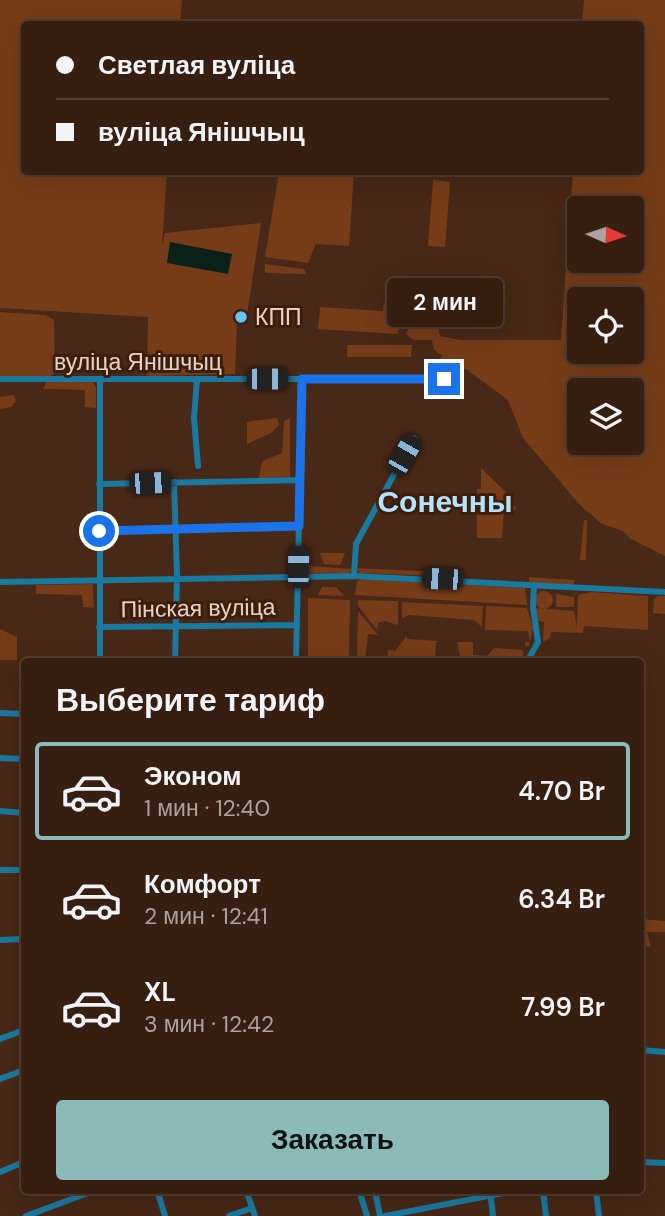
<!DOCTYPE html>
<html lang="ru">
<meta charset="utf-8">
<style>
:root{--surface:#361e11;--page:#3d271a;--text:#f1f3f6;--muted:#aaa29f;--line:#503c31;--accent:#8bbbb9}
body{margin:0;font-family:"DM Sans",sans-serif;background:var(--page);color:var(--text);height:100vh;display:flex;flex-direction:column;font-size:26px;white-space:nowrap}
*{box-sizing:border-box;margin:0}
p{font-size:23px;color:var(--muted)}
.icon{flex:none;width:38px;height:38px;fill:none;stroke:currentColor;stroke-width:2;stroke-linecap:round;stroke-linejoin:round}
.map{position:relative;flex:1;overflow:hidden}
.side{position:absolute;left:21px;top:658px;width:623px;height:536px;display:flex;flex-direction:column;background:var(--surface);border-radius:7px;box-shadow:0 7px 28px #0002,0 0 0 2px var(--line)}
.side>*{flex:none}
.top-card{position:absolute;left:21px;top:21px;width:623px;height:154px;border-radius:7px;box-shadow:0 7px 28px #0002,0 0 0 2px var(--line);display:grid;align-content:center;height:154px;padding:0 35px;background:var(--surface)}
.needle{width:46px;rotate:93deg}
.tools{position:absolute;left:567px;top:196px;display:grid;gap:14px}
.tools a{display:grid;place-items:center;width:77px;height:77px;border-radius:7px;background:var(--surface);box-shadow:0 7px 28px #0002,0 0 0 2px var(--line);font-size:35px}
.end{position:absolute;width:32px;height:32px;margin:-16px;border:9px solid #1a73e8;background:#fff;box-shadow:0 0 0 4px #fff}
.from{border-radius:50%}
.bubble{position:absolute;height:49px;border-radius:7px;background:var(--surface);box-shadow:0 7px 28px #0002,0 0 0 2px var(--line);font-size:23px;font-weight:600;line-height:49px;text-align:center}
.car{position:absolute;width:21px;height:42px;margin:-21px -10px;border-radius:9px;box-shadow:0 0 5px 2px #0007;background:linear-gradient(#222 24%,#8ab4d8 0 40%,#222 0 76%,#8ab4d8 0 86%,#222 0)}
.top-card b{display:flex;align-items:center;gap:24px;height:66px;font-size:26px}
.top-card b+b{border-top:2px solid var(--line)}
.top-card i{width:18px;height:18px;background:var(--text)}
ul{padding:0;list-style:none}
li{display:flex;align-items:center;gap:21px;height:98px;margin:0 14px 10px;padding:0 21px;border:4px solid transparent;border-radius:7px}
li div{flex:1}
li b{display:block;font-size:26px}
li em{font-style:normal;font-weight:600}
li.selected{border-color:var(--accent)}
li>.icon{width:63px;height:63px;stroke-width:1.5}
h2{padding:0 35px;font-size:32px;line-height:84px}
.primary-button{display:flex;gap:14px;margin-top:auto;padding:14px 35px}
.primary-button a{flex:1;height:80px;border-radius:7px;background:var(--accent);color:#111;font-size:28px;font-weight:600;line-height:80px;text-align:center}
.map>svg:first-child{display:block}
.green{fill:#763c18;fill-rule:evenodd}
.water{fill:#0a2019}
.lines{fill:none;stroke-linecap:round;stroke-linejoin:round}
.minor{stroke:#1a799e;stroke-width:6}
.route{stroke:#1a73e8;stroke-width:9}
.poi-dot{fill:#66c4ef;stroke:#3d1e0c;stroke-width:2.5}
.labels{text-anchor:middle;stroke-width:6;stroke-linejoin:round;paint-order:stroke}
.poi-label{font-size:23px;fill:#e6d2c7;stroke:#3d1e0c;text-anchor:start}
.street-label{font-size:23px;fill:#e6d2c7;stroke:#3d1e0c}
.district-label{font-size:30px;font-weight:bold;fill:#b3e4fc;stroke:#3d1e0c}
</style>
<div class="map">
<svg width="665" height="1216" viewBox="0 0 665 1216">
<rect width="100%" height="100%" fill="#482817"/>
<path class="green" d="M0,0H182L180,24H24V172H167L162,246L165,233L261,223L246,321L237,322L235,374L147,376L148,317L0,308Z
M584,0H665V556L631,539L623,531L602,524L579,504L523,438L508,400L466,369L435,370L433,364L443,356L434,350L432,340H414L406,334L419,305L425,303L436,312L440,336L460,340H561L573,172H640V24H582ZM632,208V261H579V208ZM579,299H632V352H579ZM632,390V443H579V390Z
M279,172H354L349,246L316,244L308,263L265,257Z
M433,180L450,182L445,247L428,246Z
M265,264L304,269L306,274L265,273Z
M384,303L400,305L398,334L318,329L320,307L383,311Z
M0,312L46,315L54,320L55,373L48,377H0Z
M347,345H412L411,357H347Z
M47,381H92L96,387V408L85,407V390L43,389Z
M14,395L16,401L12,407L0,409V397Z
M277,418L279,425L271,433L247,444V422Z
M290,418V477L259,478L262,461L282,453L284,421Z
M481,468L510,496L506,500L516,507V510L504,509L502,538H477V489H481Z
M584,520H587L586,560H580Z
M320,553H345L340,565L324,564Z
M309,566L353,569L348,574L308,573Z
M356,568L438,572L434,576L360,573Z
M529,577L574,580L575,582L572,585L529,582Z
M362,579L525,588L527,605L355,595L357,581Z
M93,584L94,608L83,607L82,595L36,594V585Z
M322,587H336L344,596L318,595Z
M535 600a9 9 0 1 1 18 0a9 9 0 1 1-18 0Z
M591,592L648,596V630L584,626L583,633L551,632L550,638L543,642L544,622L538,621L534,608L574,611L577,627L578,595Z
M556,594L574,597V607H556Z
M658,596H665V614L653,613L654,599Z
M308,598L350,600L349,661H308Z
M358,600L398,601V625L384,621L378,623L377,630L358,606Z
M402,602L483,606L482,627L474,620L409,615L402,618Z
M486,606L527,608L533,628L529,646H525V642H530L528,631L485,630Z
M358,611L378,635L368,634L365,661H357Z
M0,629L17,637V660H0Z
M407,636V639L439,641L436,642L435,661H387L388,650L395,651Z
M457,642H473V655L487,656L494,648L523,650L522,661H461Z
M641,919L665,921V932H647L651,947L641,945Z"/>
<path class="water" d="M170,242L232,254L228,274L167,263Z"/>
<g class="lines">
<path class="minor" d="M0,379H444
M197,379L194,418L198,466
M174,482L177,575L175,662
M99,484L300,480
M99,531L299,525
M354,576L356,544L414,438
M0,582L354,576L665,592
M99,627L297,625
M100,662V379
M296,662L302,379
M527,662L538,642L533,607L534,585
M0,713L24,714
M0,758L24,759
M0,811L24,813
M0,870H24
M0,940L24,939
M0,1039L24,1030
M640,1050L665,1052
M0,1079L24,1070
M640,1162L665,1163
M0,1172L24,1162
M157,1190L165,1216
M246,1190L255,1216
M359,1190L367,1216
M375,1190L380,1216
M490,1190L493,1216
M543,1190L546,1216
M596,1190L599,1216
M26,1216L96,1190
M229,1216L252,1208
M385,1216L519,1190"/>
</g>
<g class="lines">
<path class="route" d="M99,531L299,526L302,379H444"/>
</g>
<circle class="poi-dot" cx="241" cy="317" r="7"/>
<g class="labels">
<g class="poi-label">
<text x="255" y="325">КПП</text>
</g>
<g class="street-label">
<text x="138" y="370">вуліца Янішчыц</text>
<text transform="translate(198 608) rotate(-1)" y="8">Пінская вуліца</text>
</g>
<g class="district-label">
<text x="445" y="512">Сонечны</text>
</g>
</g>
</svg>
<div class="tools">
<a><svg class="needle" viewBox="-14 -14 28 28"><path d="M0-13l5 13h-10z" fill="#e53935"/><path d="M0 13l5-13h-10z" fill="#aaa29f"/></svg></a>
<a><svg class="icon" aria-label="locate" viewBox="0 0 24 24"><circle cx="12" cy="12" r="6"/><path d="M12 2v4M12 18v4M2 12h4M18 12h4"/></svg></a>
<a><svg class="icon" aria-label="layers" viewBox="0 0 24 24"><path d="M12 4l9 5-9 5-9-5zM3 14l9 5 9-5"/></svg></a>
</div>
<i class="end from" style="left:99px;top:531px"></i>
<i class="end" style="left:444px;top:379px"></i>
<div class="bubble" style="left:387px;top:278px;width:116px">2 мин</div>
<i class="car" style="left:267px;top:379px;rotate:90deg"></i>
<i class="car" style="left:404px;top:455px;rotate:30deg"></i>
<i class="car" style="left:150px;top:483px;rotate:88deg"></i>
<i class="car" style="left:298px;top:567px;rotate:1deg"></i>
<i class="car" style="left:442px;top:579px;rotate:272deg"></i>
<div class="top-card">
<b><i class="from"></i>Светлая вуліца</b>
<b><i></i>вуліца Янішчыц</b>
</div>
<section class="side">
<h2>Выберите тариф</h2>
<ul>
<li class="selected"><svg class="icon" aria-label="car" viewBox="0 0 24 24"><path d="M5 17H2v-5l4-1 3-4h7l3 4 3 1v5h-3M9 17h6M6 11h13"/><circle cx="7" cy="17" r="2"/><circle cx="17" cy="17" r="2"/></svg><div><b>Эконом</b><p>1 мин · 12:40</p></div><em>4.70 Br</em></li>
<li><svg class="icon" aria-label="car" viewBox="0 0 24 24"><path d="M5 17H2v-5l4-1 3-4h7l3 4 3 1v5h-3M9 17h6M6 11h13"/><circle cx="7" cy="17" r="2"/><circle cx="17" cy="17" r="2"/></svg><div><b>Комфорт</b><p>2 мин · 12:41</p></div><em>6.34 Br</em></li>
<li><svg class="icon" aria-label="car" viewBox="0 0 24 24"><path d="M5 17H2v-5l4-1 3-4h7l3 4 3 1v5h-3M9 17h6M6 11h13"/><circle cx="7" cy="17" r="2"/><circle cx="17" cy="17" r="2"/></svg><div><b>XL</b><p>3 мин · 12:42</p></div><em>7.99 Br</em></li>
</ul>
<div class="primary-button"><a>Заказать</a></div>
</section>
</div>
